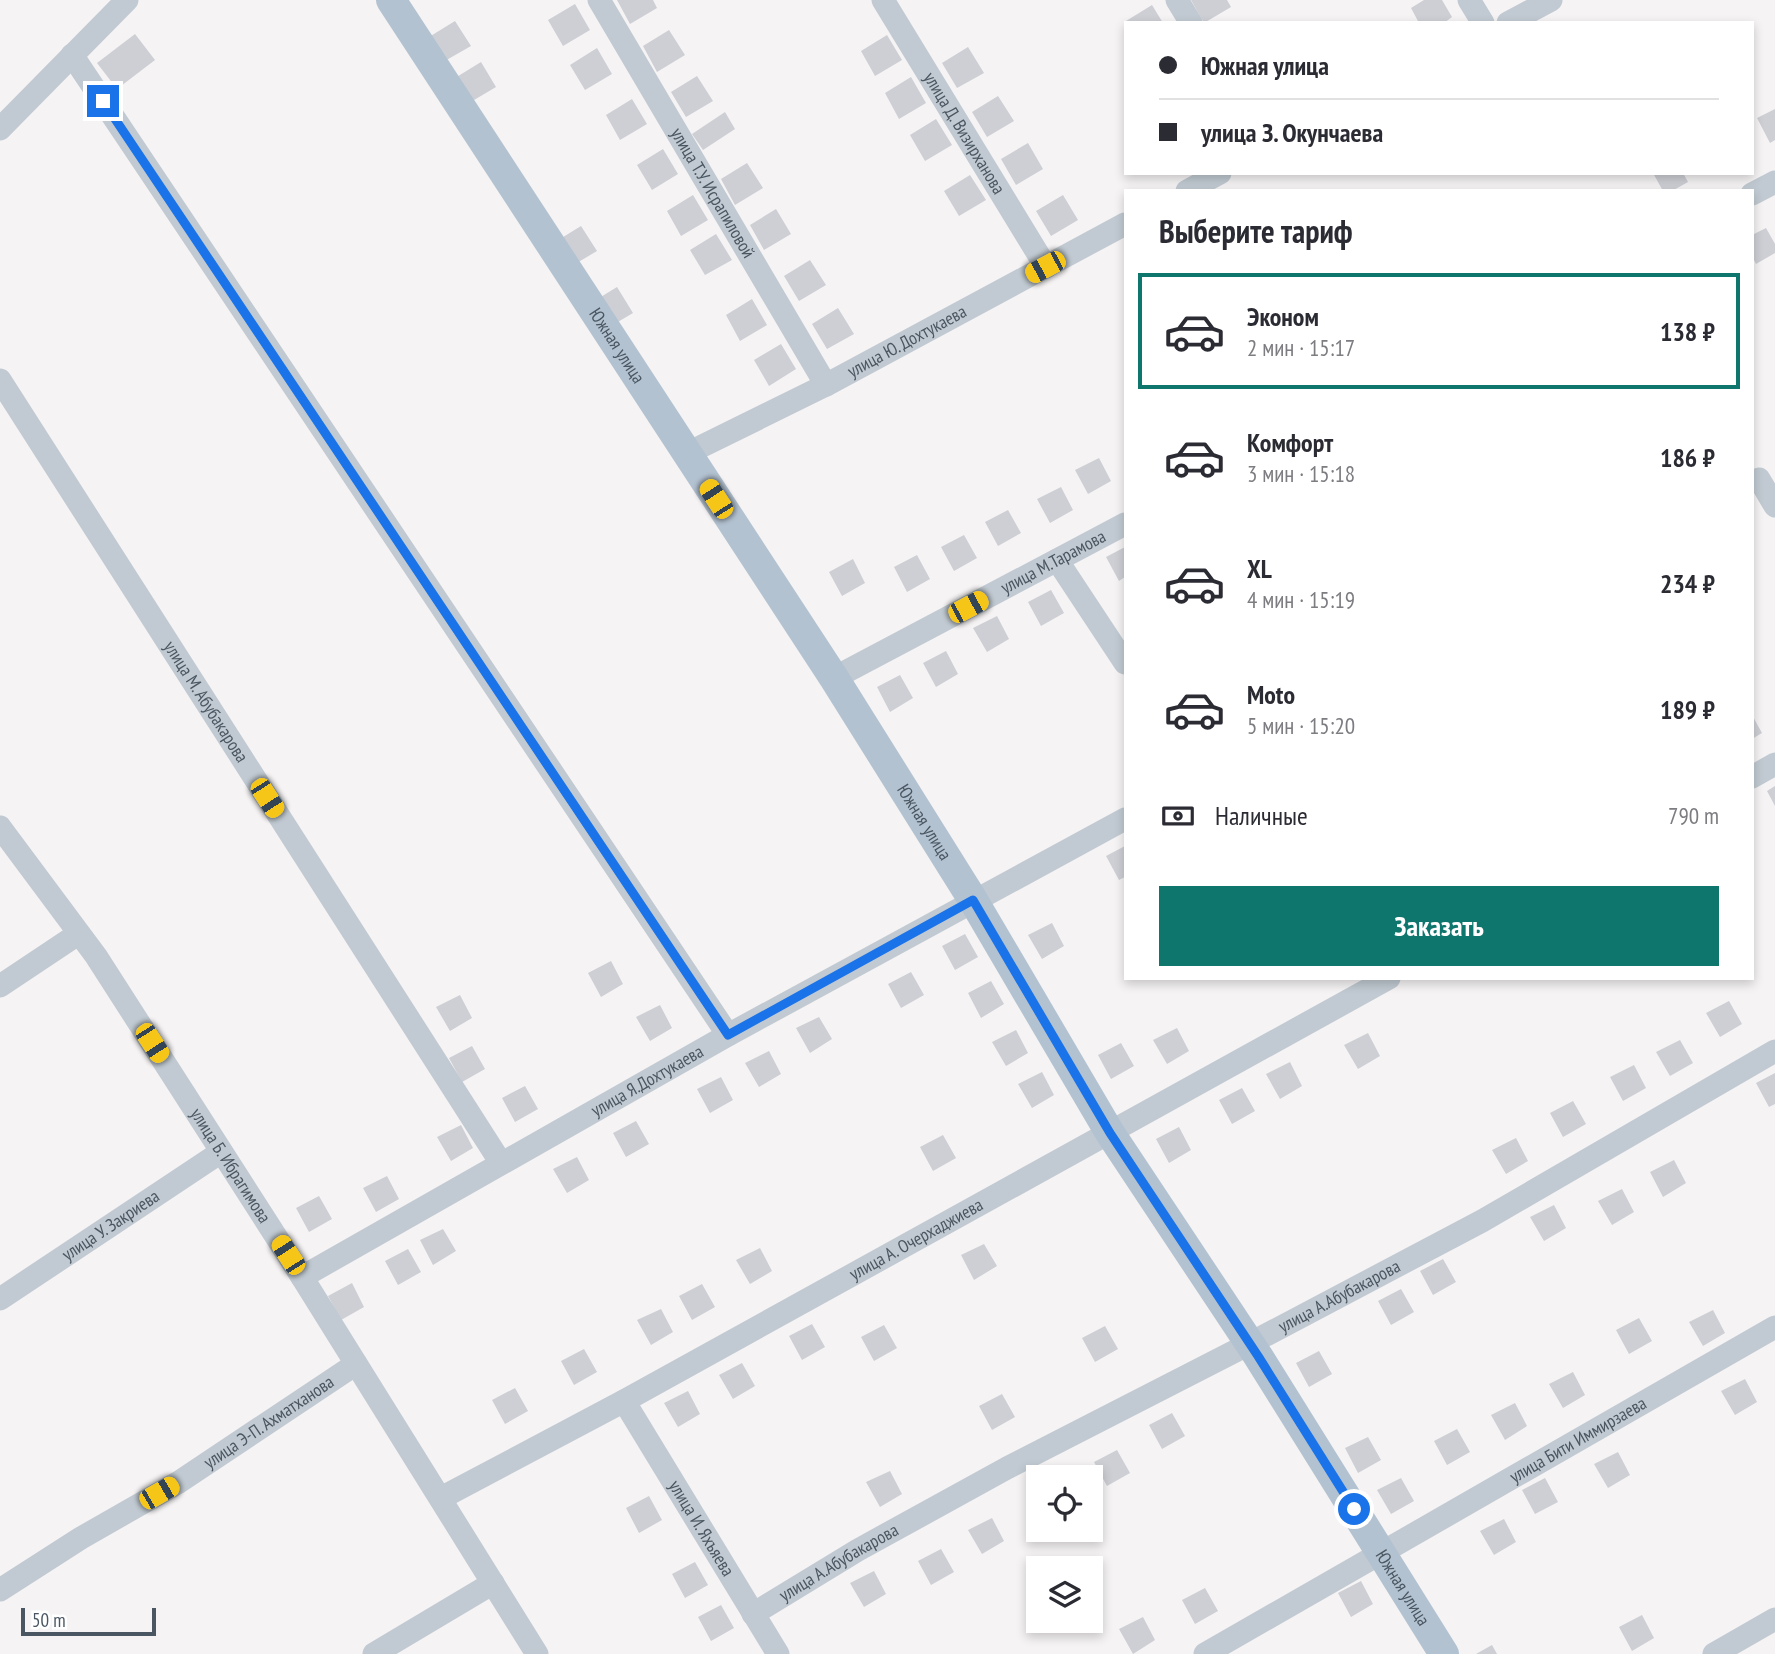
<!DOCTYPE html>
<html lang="ru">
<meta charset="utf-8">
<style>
:root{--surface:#fff;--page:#f7f7f7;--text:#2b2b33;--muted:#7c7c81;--line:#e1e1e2;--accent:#0f766e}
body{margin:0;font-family:"PT Sans Narrow",sans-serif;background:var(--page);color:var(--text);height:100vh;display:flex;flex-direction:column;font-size:26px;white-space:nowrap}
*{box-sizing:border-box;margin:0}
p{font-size:23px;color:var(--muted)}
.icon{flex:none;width:38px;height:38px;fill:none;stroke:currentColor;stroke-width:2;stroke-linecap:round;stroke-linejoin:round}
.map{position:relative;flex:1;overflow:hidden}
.drawer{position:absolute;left:1124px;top:189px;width:630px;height:791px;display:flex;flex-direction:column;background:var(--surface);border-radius:0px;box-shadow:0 4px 10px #0003}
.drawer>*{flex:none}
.banner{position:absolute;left:1124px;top:21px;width:630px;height:154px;border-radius:0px;box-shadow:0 4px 10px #0003;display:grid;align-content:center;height:154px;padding:0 35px;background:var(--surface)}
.buttons{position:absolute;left:1026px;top:1465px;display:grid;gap:14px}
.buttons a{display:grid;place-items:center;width:77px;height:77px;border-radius:0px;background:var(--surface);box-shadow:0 4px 10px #0003;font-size:35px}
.scale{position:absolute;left:21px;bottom:18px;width:135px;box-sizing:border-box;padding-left:7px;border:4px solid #4a5661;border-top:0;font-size:19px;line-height:24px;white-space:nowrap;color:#4a5661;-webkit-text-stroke:5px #fff;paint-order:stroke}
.end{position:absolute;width:32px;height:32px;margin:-16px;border:9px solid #1a73e8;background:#fff;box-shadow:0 0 0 4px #fff}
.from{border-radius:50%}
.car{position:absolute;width:21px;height:42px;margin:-21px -10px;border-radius:9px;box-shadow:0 0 5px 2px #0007;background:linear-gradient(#f5c518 24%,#345 0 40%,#f5c518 0 76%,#345 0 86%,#f5c518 0)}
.banner b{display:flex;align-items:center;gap:24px;height:66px;font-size:26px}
.banner b+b{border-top:2px solid var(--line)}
.banner i{width:18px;height:18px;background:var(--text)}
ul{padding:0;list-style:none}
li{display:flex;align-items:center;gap:21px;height:116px;margin:0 14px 10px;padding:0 21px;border:4px solid transparent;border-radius:0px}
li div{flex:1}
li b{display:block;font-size:26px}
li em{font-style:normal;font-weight:700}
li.current{border-color:var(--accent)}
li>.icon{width:63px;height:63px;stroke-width:1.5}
h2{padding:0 35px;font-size:32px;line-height:84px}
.pay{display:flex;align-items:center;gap:18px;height:77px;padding:0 35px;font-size:26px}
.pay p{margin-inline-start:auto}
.cta{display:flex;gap:14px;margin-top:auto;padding:14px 35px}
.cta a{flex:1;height:80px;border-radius:0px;background:var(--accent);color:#fff;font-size:28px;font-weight:700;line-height:80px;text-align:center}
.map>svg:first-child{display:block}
.building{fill:#cdcfd5}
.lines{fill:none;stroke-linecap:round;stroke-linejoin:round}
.minor{stroke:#c1cad2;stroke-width:23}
.major{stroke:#b3c2d1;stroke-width:30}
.route{stroke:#1a73e8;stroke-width:9}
.labels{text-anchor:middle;stroke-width:6;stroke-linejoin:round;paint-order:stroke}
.street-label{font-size:18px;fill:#4a5661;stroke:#fff}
</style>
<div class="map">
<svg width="1775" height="1654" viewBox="0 0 1775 1654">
<rect width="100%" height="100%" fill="#f5f3f3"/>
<path class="building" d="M617,0H653L657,8L630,24Z
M1191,0H1227L1231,7L1204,23Z
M1424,0H1442L1452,17L1444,23H1419L1411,8Z
M575,4L590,30L563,46L548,20Z
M1152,5L1163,23H1127L1126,21Z
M455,21L471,46L443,62L429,37Z
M669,30L685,55L657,72L643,46Z
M135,34L155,60L117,89L97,63Z
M887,35L902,60L875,76L861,51Z
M968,47L984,73L957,88L942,63Z
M597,48L612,74L585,90L570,65Z
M481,62L496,87L469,103L455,78Z
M697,76L713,101L686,117L671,92Z
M911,77L926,103L899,119L885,93Z
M998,96L1014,121L987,137L972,112Z
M632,99L647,124L620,140L606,115Z
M1775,109V140L1770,143L1757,118Z
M725,112L735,129L703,150L692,134Z
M936,119L952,145L925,161L910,135Z
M1028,143L1043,169L1016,185L1001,159Z
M663,149L678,174L652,190L637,165Z
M747,163L763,188L735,205L721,179Z
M1653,173H1683L1688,182L1672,191H1663Z
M970,175L986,200L959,216L944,191Z
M693,195L708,220L681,236L667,211Z
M1063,195L1078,220L1051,236L1036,211Z
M776,209L791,234L764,250L750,225Z
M581,226L597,251L570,267L555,242Z
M1766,228L1775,244V253L1756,264L1752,256V235Z
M716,234L732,260L705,275L690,250Z
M810,260L826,285L799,301L784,276Z
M617,287L633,313L606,329L591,303Z
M752,299L767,325L740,341L726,315Z
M838,308L854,334L827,349L812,324Z
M781,344L796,369L769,386L754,360Z
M1099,458L1111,481L1088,494L1075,470Z
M1061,487L1073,510L1050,523L1037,499Z
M1008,510L1021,533L998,546L985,522Z
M964,535L977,558L954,571L941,547Z
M1125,547V577L1119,581L1106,557Z
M917,555L930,579L907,592L894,567Z
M853,559L865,583L842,596L829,572Z
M1051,590L1064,613L1041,626L1028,602Z
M997,616L1009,639L987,652L973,628Z
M946,651L958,674L936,687L923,663Z
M900,675L913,698L890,712L877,687Z
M1752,715L1762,733L1752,739Z
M1775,786V806L1767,791Z
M1125,846V877L1119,880L1106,856Z
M1052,923L1064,946L1042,959L1028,935Z
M965,934L978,957L955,970L942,946Z
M611,961L623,984L601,997L588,973Z
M911,972L924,995L901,1008L888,984Z
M991,981L1004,1004L981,1018L968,993Z
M460,995L472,1018L450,1031L436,1007Z
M1729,1001L1742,1024L1720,1037L1706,1013Z
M660,1005L672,1028L650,1041L636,1017Z
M819,1017L832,1039L810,1053L796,1028Z
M1177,1028L1189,1051L1167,1064L1153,1040Z
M1016,1030L1028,1053L1006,1066L992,1042Z
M1368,1033L1380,1056L1358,1069L1344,1045Z
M1680,1040L1693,1063L1670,1076L1656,1052Z
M1121,1043L1134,1066L1111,1079L1098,1055Z
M472,1046L485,1069L462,1082L449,1058Z
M769,1051L781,1074L759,1087L745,1063Z
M1290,1062L1302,1086L1280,1099L1266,1074Z
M1634,1065L1646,1088L1623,1101L1610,1077Z
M1042,1072L1054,1095L1032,1108L1018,1084Z
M1775,1073V1104L1769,1107L1756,1083Z
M721,1077L733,1100L710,1113L697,1089Z
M525,1086L538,1109L515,1122L502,1098Z
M1242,1088L1255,1111L1232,1124L1219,1100Z
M1573,1101L1586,1124L1563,1137L1550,1113Z
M636,1121L649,1144L626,1157L613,1133Z
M461,1125L473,1148L451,1161L437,1137Z
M1179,1127L1191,1150L1169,1163L1156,1139Z
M943,1135L956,1158L933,1171L920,1147Z
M1516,1138L1528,1161L1506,1174L1492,1150Z
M577,1157L589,1180L567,1193L553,1169Z
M1674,1160L1686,1183L1663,1197L1650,1172Z
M387,1176L399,1199L376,1212L363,1188Z
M1622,1189L1634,1212L1612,1225L1598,1201Z
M319,1196L332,1219L309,1232L296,1208Z
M1554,1205L1566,1228L1544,1241L1530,1217Z
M443,1229L456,1251L433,1265L420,1240Z
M984,1244L997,1266L974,1280L961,1255Z
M760,1248L772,1271L750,1284L736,1260Z
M408,1249L421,1272L398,1285L385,1261Z
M1443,1259L1456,1282L1433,1295L1420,1271Z
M352,1283L364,1307L341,1320L328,1296Z
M702,1284L715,1307L692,1320L679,1296Z
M1401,1289L1414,1312L1391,1325L1378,1301Z
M661,1309L673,1332L651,1345L637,1320Z
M1713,1310L1725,1333L1703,1346L1689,1322Z
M1639,1318L1652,1341L1629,1354L1616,1330Z
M812,1324L825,1347L802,1360L789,1336Z
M884,1325L897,1348L874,1361L861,1337Z
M1105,1326L1118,1349L1095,1362L1082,1338Z
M584,1349L597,1372L574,1385L561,1361Z
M1319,1351L1332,1374L1309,1387L1296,1363Z
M742,1363L755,1386L733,1399L719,1375Z
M1573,1372L1585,1395L1563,1408L1549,1384Z
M1745,1379L1757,1402L1735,1415L1721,1391Z
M515,1388L528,1411L505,1424L492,1400Z
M688,1391L700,1414L678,1427L664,1403Z
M1002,1394L1015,1417L992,1430L979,1406Z
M1515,1403L1527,1426L1505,1440L1491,1415Z
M1172,1413L1185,1436L1162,1449L1149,1425Z
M1457,1429L1470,1452L1447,1465L1434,1441Z
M1368,1437L1381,1460L1358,1473L1345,1448Z
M1117,1450L1130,1473L1107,1486L1094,1462Z
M1618,1452L1630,1475L1608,1488L1594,1464Z
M890,1471L902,1494L880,1507L866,1482Z
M1401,1478L1414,1501L1391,1514L1377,1490Z
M1545,1478L1558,1502L1535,1514L1522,1490Z
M649,1496L662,1520L639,1533L626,1508Z
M992,1518L1004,1541L982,1554L968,1530Z
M1504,1519L1516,1542L1494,1555L1480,1531Z
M941,1549L954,1572L931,1585L918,1561Z
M695,1562L708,1585L685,1598L672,1574Z
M874,1571L886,1594L864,1607L850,1583Z
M1361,1581L1373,1604L1351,1617L1338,1593Z
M1205,1588L1218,1611L1195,1624L1182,1600Z
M721,1605L734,1628L711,1641L698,1617Z
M1642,1615L1654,1638L1632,1651L1619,1627Z
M1143,1617L1155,1640L1133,1654L1119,1629Z
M1492,1645L1497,1654H1476Z"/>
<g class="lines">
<g class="minor">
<path id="s1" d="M599,0L826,385"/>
<path id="s2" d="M883,0L1046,267"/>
<path d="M1177,0L1191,23"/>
<path d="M1469,0L1483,23"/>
<path d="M1508,23L1551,0"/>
<path d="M72,55L728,1035"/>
<path d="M0,129L127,0"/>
<path d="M1187,191L1220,173"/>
<path d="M1752,194L1775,182"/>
<path id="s3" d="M0,380L501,1163"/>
<path id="s4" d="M686,454L826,385L1125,224"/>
<path d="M1759,479L1775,506"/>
<path d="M1057,560L1125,663"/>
<path id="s5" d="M834,678L1125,524"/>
<path d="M1752,777L1775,764"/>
<path id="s6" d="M0,827L96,956L302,1277L537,1654"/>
<path d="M0,986L78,934"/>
<path id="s7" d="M302,1277L728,1035L1125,819"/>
<path id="s8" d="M0,1299L221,1152"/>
<path id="s9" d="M624,1401L778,1654"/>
<path id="s10" d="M441,1498L624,1401L1389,978"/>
<path id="s11" d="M0,1590L81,1538L179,1482L356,1364"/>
<path id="s12" d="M753,1614L858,1550L1007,1468L1249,1344L1482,1221L1775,1051"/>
<path d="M374,1654L493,1583"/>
<path id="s13" d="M1205,1654L1775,1327"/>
<path d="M1714,1654L1775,1619"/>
</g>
<path class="major" id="s14" d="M391,0L834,678L973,900L1110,1133L1258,1356L1444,1654"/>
</g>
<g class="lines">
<path class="route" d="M103,101L728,1035L973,900L1110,1133L1258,1356L1354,1509"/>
</g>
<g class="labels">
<g class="street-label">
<text dy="6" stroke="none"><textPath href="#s2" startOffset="156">улица Д. Визирханова</textPath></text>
<text dy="6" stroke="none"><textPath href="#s1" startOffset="224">улица Т.У. Исрапиловой</textPath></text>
<text dy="6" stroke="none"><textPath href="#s4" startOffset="248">улица Ю. Дохтукаева</textPath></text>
<text dy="6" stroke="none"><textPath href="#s14" startOffset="413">Южная улица</textPath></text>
<text dy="6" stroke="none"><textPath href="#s5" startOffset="248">улица М.Тарамова</textPath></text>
<text dy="6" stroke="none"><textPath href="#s3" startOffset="382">улица М. Абубакарова</textPath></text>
<text dy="6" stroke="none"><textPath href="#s14" startOffset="980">Южная улица</textPath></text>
<text dy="6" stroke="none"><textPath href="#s7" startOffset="397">улица Я.Дохтукаева</textPath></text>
<text dy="6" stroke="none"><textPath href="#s6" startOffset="410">улица Б. Ибрагимова</textPath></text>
<text dy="6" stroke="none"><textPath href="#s8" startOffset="133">улица У. Закриева</textPath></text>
<text dy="6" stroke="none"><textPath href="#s10" startOffset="541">улица А. Очерхаджиева</textPath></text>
<text dy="6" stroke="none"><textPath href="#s12" startOffset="667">улица А.Абубакарова</textPath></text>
<text dy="6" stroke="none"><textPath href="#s11" startOffset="317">улица Э-П. Ахматханова</textPath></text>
<text dy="6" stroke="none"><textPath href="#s13" startOffset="430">улица Бити Иммирзаева</textPath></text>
<text dy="6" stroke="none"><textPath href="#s9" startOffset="149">улица И. Яхъяева</textPath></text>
<text dy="6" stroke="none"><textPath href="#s12" startOffset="100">улица А.Абубакарова</textPath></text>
<text dy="6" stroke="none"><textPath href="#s14" startOffset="1883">Южная улица</textPath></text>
</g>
</g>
</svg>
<div class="buttons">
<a><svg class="icon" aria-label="locate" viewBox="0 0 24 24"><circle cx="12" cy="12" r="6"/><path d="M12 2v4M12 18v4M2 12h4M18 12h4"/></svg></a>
<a><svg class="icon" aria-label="layers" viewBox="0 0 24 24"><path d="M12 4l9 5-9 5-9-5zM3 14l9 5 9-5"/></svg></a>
</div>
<div class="scale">50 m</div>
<i class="end from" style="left:1354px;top:1509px"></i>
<i class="end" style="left:103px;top:101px"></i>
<i class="car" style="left:1045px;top:267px;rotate:242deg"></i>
<i class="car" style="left:716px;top:499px;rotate:327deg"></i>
<i class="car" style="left:968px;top:607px;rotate:62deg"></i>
<i class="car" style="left:267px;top:798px;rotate:147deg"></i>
<i class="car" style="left:152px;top:1043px;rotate:147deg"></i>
<i class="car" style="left:288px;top:1255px;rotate:327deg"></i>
<i class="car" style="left:159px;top:1493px;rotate:60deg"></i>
<div class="banner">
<b><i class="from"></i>Южная улица</b>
<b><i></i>улица З. Окунчаева</b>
</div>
<section class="drawer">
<h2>Выберите тариф</h2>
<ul>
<li class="current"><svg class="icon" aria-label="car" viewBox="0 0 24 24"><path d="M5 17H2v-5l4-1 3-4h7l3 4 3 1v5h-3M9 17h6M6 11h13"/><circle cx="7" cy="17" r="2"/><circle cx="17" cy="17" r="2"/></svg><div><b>Эконом</b><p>2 мин · 15:17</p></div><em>138 ₽</em></li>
<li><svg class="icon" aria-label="car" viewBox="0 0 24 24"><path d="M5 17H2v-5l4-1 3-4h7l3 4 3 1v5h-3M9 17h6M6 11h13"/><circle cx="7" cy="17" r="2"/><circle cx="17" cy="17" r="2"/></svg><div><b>Комфорт</b><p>3 мин · 15:18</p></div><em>186 ₽</em></li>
<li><svg class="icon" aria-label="car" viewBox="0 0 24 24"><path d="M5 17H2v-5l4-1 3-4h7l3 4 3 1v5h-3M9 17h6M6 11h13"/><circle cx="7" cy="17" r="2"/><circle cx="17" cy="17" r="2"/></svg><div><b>XL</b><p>4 мин · 15:19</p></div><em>234 ₽</em></li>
<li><svg class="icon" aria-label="car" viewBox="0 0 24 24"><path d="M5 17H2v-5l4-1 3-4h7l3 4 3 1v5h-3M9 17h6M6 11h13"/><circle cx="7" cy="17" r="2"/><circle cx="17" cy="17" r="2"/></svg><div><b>Moto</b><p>5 мин · 15:20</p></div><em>189 ₽</em></li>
</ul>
<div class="pay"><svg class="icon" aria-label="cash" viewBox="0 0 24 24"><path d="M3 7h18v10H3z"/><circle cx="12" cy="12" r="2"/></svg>Наличные<p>790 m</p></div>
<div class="cta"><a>Заказать</a></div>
</section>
</div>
